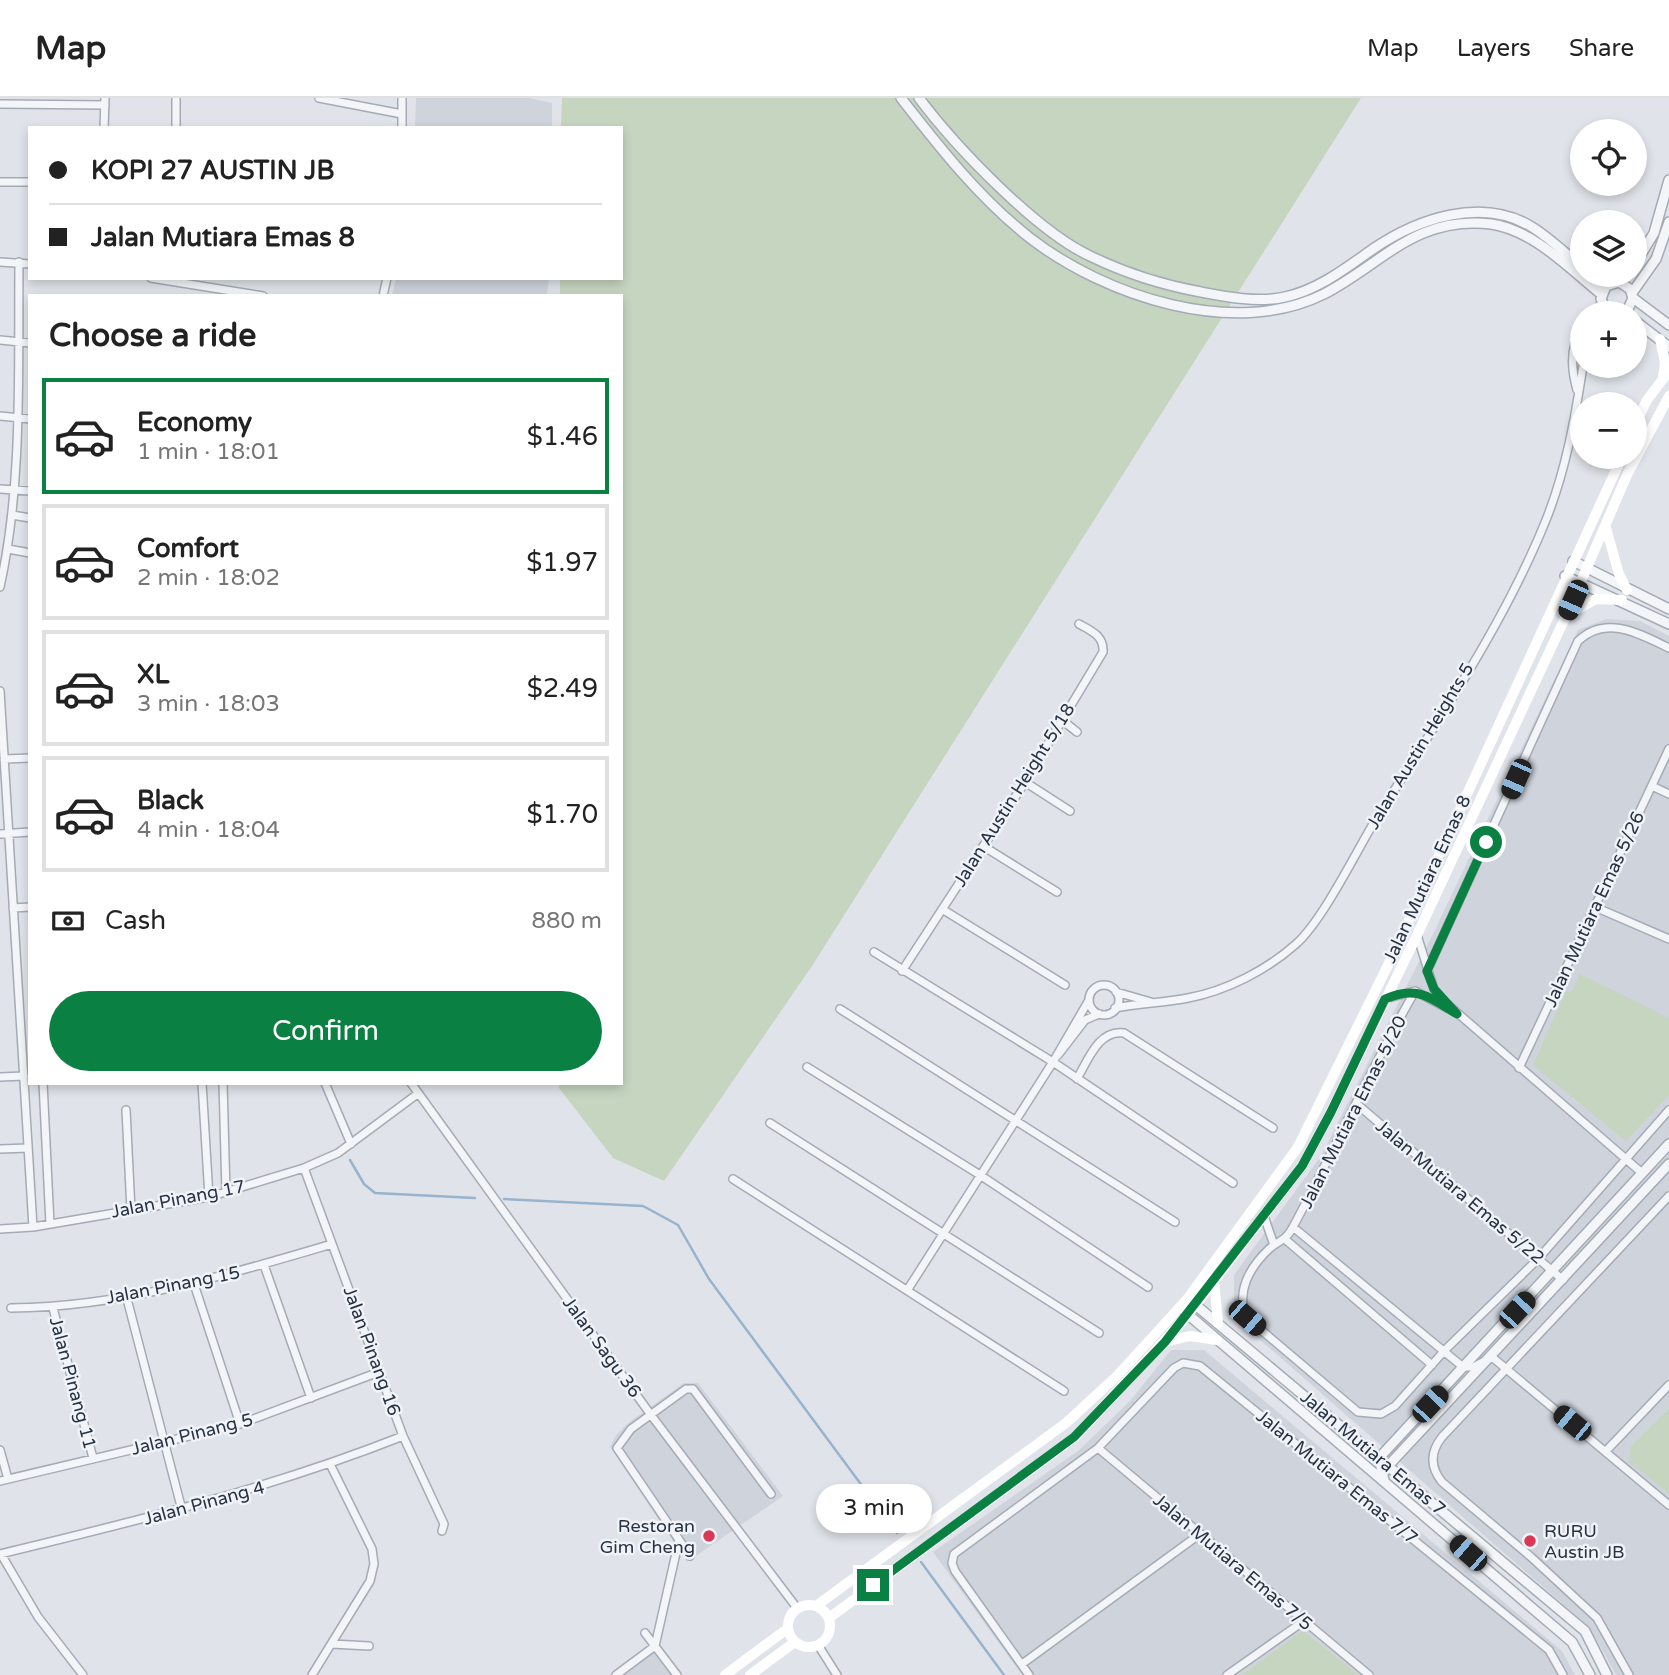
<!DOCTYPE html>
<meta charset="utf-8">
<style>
:root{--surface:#fff;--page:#f6f6f6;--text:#222;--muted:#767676;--line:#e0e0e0;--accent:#0b8043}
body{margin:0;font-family:"Varela Round",sans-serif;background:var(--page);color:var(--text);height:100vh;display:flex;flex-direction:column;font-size:26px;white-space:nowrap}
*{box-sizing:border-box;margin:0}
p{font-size:23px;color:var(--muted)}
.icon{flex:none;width:38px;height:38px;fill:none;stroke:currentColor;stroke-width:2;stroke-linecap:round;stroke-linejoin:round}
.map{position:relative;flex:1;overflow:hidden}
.sheet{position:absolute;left:28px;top:196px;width:595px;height:791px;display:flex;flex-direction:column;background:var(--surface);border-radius:0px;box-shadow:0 4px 10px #0003}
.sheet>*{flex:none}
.top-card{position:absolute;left:28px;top:28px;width:595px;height:154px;border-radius:0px;box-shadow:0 4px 10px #0003;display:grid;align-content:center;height:154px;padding:0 21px;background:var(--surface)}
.buttons{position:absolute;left:1570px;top:21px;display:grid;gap:14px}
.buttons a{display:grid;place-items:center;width:77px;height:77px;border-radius:50%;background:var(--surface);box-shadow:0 4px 10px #0003;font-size:35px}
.end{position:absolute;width:32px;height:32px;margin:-16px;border:9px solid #0b8043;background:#fff;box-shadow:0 0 0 4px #fff}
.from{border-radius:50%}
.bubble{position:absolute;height:49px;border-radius:24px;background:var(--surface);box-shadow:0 4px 10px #0003;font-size:23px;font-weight:600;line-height:49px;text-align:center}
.car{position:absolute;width:21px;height:42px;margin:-21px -10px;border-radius:9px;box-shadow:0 0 5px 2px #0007;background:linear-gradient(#222 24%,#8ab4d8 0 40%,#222 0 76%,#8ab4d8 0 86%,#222 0)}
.top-card b{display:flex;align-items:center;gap:24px;height:66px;font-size:26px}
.top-card b+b{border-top:2px solid var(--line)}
.top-card i{width:18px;height:18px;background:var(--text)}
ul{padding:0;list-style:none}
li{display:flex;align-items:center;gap:21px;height:116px;margin:0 14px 10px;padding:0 7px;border:4px solid var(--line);border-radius:0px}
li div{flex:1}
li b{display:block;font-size:26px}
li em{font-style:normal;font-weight:600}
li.active{border-color:var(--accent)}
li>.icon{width:63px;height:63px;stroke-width:1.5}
h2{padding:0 21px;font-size:32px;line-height:84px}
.pay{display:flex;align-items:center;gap:18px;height:77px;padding:0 21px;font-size:26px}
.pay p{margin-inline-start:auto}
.primary-button{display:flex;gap:14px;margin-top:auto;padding:14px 21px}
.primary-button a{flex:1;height:80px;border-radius:42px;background:var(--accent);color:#fff;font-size:28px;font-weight:600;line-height:80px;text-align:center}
header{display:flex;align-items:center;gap:42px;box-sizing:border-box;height:98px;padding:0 35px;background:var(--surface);border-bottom:2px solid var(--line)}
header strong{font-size:33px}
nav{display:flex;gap:38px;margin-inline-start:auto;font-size:24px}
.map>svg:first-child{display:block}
.built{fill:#ced3dc}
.green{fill:#c6d5c0}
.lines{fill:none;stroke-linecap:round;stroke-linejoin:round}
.stream{stroke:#97b3cd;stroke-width:2.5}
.minor-casing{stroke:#a5abb5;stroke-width:10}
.tertiary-casing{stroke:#a5abb5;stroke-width:12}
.minor{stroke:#f3f5f8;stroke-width:7}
.tertiary{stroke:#f3f5f8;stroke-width:9}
.secondary{stroke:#fff;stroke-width:10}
.route{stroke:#0b8043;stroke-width:9}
.poi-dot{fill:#da3955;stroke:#f0f3f7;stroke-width:2.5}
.labels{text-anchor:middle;stroke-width:5;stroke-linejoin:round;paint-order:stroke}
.street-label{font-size:18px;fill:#273243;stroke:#f0f3f7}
.poi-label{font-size:18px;fill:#273243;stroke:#f0f3f7;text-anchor:end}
</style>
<header>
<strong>Map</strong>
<nav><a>Map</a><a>Layers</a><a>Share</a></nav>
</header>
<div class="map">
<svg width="1669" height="1577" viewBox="0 0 1669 1577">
<rect width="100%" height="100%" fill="#e0e4ea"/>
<path class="built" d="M416,0H530L552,5V30H415Z
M396,180H549L547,198H392Z
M1606,521L1640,523L1669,538V1310L1630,1349L1629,1363L1669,1396V1577H1616L1590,1530L1234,1219V1177L1321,1058L1432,838L1578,532Z
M1171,1252H1204L1562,1553L1575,1577H1359L1303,1532L1241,1577H1022L933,1454L1078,1353L1130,1303Z
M684,1285H698L783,1398L687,1464L610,1349L616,1337L628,1325Z
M656,1544L681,1577H610Z"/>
<path class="green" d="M562,0H1361L812,868L664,1083L613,1060L559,990V985H621V198H560V180H621V30H561Z
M1580,876L1669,920V997L1626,1043L1533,967L1566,893L1571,894Z
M1669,1310V1396L1629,1364L1630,1349Z
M1303,1532L1359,1577H1241Z"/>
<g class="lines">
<path class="stream" d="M350,1062L364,1086L375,1095L475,1100
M504,1101L643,1108L678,1127L709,1181L897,1435
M921,1464L1004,1577"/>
<g class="minor-casing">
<path id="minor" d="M319,0L402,16
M0,6L105,7
M104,30L105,0
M176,30V0
M402,30V0
M0,84H30
M0,164L30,166
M151,180L263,198
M383,198L387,180
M1593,215L1602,205
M0,242L30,245
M1577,292C1571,271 1570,248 1582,230
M0,318L30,321
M0,391L30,393
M12,417L30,420
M8,451L30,455
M0,489C23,384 18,272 19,164
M0,593L33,1129
M1062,622L1077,634
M4,661L30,660
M1025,684L1070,713
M1652,688L1669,696
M0,736L30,734
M983,748L1057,794
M1595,809L1669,841
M13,810L30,809
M942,811L1065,887
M1417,837L1434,891L1446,905L1642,1075
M874,854L1053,964L1233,1085
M902,873L1025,684L1103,554C1104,538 1092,533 1079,526
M1427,873L1578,543C1606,516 1640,536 1669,550
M1089 902a15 15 0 1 1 30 0a15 15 0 1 1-30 0Z
M1415,893C1371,970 1335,1051 1293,1129C1285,1144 1280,1141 1269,1151C1250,1169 1235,1194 1247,1220L1358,1314L1381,1316L1395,1308L1445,1252L1538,1161L1669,1012
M1116,894L1151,904
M1388,900L1415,893L1447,910
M1115,910C1140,905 1163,905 1188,900C1226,893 1267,872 1296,846C1322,823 1354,758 1373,726C1434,628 1503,529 1546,422C1566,372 1575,320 1583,268
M840,911L1175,1124
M1058,957L1085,922L1099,916
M807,969L980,1077L1148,1189
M1519,970L1669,651
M0,979L24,978
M1077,981C1088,962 1099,931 1124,935L1273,1030
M43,985L50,1126
M202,985L209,1099
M223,985L226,1095
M325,985L351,1046
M411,985L651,1317L797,1510
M1358,1007L1563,1182
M126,1012L131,1112
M770,1025L1099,1235
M0,1051L28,1050
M304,1070L403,1338L444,1426L442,1433
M733,1081L1064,1293
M1264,1118L1274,1147
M1293,1129L1463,1269H1473L1492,1259L1669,1407
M0,1131L33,1129L209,1099L304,1070L338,1055L416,997
M1286,1142L1432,1267
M264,1167L311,1300
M194,1186L240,1326
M908,1191L1053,964L1089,902
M126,1197L182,1412
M11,1210C121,1209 228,1177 332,1146
M53,1210L93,1360
M1098,1350L1369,1577
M0,1352L8,1381
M1606,1353L1669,1287
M0,1383L240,1326L379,1274
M0,1456C137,1423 272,1390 403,1338
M1,1456L38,1519L83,1577
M690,1458L617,1350L631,1331L686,1291H693L771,1396
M645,1535L677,1577
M332,1546L369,1548
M818,1547L837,1577
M1022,1566L1200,1436
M312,1577L370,1483L374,1466L372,1451L330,1366
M616,1577L655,1548L679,1442
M1029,1577L955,1473L952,1465L954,1456L1098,1350L1174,1270L1183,1265L1200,1268L1549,1552L1563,1577
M1227,1577L1304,1523
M1629,1577L1597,1520L1531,1459L1442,1384C1430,1369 1430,1354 1442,1339L1669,1098"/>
</g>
<g class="tertiary-casing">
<path id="tertiary" d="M901,0C940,50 980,101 1030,140C1105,198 1234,241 1324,196C1382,166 1416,117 1491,126C1533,132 1569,170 1601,196
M919,0C955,48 1036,133 1090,158C1125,175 1162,187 1201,194C1227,199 1258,205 1285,199C1318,192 1346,170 1373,151C1417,121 1482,98 1532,129C1550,140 1566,156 1582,169
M1634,168L1654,135L1669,82
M1591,177L1606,188
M1632,195L1656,161L1669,124
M1633,200L1669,227
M1616,215L1605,210L1601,201L1606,188L1619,184L1630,191L1633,200L1628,211L1619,215
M1634,222L1669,249
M1573,463L1669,511
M1565,478L1669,526
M1192,1204L1585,1533L1607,1577
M1184,1213L1572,1544L1590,1577
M1383,1368H1388L1669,1066
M1384,1382L1379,1360L1669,1046"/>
</g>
<use href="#minor" class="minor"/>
<use href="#tertiary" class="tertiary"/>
<path class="secondary" d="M1660,241L1665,264L1663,279
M1634,329L1647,302L1669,273
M1606,430L1619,476L1627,492
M1567,517L1596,501L1622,502
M1214,1182L1218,1225
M1165,1244L1190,1238L1217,1242
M788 1528a21 21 0 1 1 42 0a21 21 0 1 1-42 0Z
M816,1508L1066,1325L1116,1279L1188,1200L1298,1049L1393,857L1622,359
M829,1520L1075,1339L1188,1217L1302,1068L1331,1014L1417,837L1566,518L1627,377L1669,298
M725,1577L787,1531
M750,1577L795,1544"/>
</g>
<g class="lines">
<path class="route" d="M873,1487L1074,1339L1165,1244L1302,1068L1331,1014L1385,901C1417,887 1429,899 1457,916L1434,891L1427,873L1486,744"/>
</g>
<g class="poi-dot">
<circle cx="709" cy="1438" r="7"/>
<circle cx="1530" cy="1443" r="7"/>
</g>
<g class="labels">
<g class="street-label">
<text transform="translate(1420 648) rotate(-59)" y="6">Jalan Austin Heights 5</text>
<text transform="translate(1014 697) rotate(-58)" y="6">Jalan Austin Height 5/18</text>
<text transform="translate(1427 781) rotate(-65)" y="6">Jalan Mutiara Emas 8</text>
<text transform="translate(1594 811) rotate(-65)" y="6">Jalan Mutiara Emas 5/26</text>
<text transform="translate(1353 1014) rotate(-63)" y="6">Jalan Mutiara Emas 5/20</text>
<text transform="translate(1460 1094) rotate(40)" y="6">Jalan Mutiara Emas 5/22</text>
<text transform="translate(178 1101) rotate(-11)" y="6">Jalan Pinang 17</text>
<text transform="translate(173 1187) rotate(-11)" y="6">Jalan Pinang 15</text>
<text transform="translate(602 1249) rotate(54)" y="6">Jalan Sagu 36</text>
<text transform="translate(372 1253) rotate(70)" y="6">Jalan Pinang 16</text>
<text transform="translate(73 1285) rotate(75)" y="6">Jalan Pinang 11</text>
<text transform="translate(192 1336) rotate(-14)" y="6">Jalan Pinang 5</text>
<text transform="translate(1373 1355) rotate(40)" y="6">Jalan Mutiara Emas 7</text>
<text transform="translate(1337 1379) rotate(39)" y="6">Jalan Mutiara Emas 7/7</text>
<text transform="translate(204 1405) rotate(-15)" y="6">Jalan Pinang 4</text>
<text transform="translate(1233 1464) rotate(40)" y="6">Jalan Mutiara Emas 7/5</text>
</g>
<g class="poi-label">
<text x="695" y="1434">Restoran<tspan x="695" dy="21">Gim Cheng</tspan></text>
<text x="1544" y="1439" text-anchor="start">RURU<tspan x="1544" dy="21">Austin JB</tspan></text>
</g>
</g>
</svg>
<div class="buttons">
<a><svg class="icon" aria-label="locate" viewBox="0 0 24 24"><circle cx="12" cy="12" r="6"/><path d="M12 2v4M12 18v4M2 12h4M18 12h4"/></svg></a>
<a><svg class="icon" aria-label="layers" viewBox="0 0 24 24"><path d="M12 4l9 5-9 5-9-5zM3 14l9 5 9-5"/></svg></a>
<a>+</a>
<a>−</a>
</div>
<i class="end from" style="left:1486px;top:744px"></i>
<i class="end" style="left:873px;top:1487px"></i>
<div class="bubble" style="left:816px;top:1386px;width:116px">3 min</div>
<i class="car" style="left:1573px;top:502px;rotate:204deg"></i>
<i class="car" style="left:1516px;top:681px;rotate:204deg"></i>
<i class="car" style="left:1517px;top:1212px;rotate:43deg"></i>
<i class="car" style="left:1247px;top:1220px;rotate:131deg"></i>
<i class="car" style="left:1430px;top:1306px;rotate:43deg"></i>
<i class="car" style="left:1572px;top:1325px;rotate:309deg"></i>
<i class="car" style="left:1468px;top:1455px;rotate:311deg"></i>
<div class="top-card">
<b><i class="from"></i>KOPI 27 AUSTIN JB</b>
<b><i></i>Jalan Mutiara Emas 8</b>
</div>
<section class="sheet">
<h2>Choose a ride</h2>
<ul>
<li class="active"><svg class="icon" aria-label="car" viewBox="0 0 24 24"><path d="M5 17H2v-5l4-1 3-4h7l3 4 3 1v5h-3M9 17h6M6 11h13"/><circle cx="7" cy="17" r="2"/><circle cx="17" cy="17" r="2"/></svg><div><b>Economy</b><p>1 min · 18:01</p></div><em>$1.46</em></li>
<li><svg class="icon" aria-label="car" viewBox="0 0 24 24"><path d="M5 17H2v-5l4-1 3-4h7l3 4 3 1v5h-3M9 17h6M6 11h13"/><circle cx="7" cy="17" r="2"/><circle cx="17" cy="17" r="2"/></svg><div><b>Comfort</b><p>2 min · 18:02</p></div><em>$1.97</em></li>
<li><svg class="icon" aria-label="car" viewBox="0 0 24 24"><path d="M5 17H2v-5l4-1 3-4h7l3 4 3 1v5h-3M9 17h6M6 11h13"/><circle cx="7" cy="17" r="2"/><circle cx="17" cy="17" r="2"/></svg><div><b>XL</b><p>3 min · 18:03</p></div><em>$2.49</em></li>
<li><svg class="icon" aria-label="car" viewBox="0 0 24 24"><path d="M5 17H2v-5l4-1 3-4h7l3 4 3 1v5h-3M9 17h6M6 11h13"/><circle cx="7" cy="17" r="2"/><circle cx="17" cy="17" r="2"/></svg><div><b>Black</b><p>4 min · 18:04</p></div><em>$1.70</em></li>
</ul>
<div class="pay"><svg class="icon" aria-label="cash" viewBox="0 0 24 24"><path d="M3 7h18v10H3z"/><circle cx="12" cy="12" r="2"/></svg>Cash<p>880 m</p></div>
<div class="primary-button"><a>Confirm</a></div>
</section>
</div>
